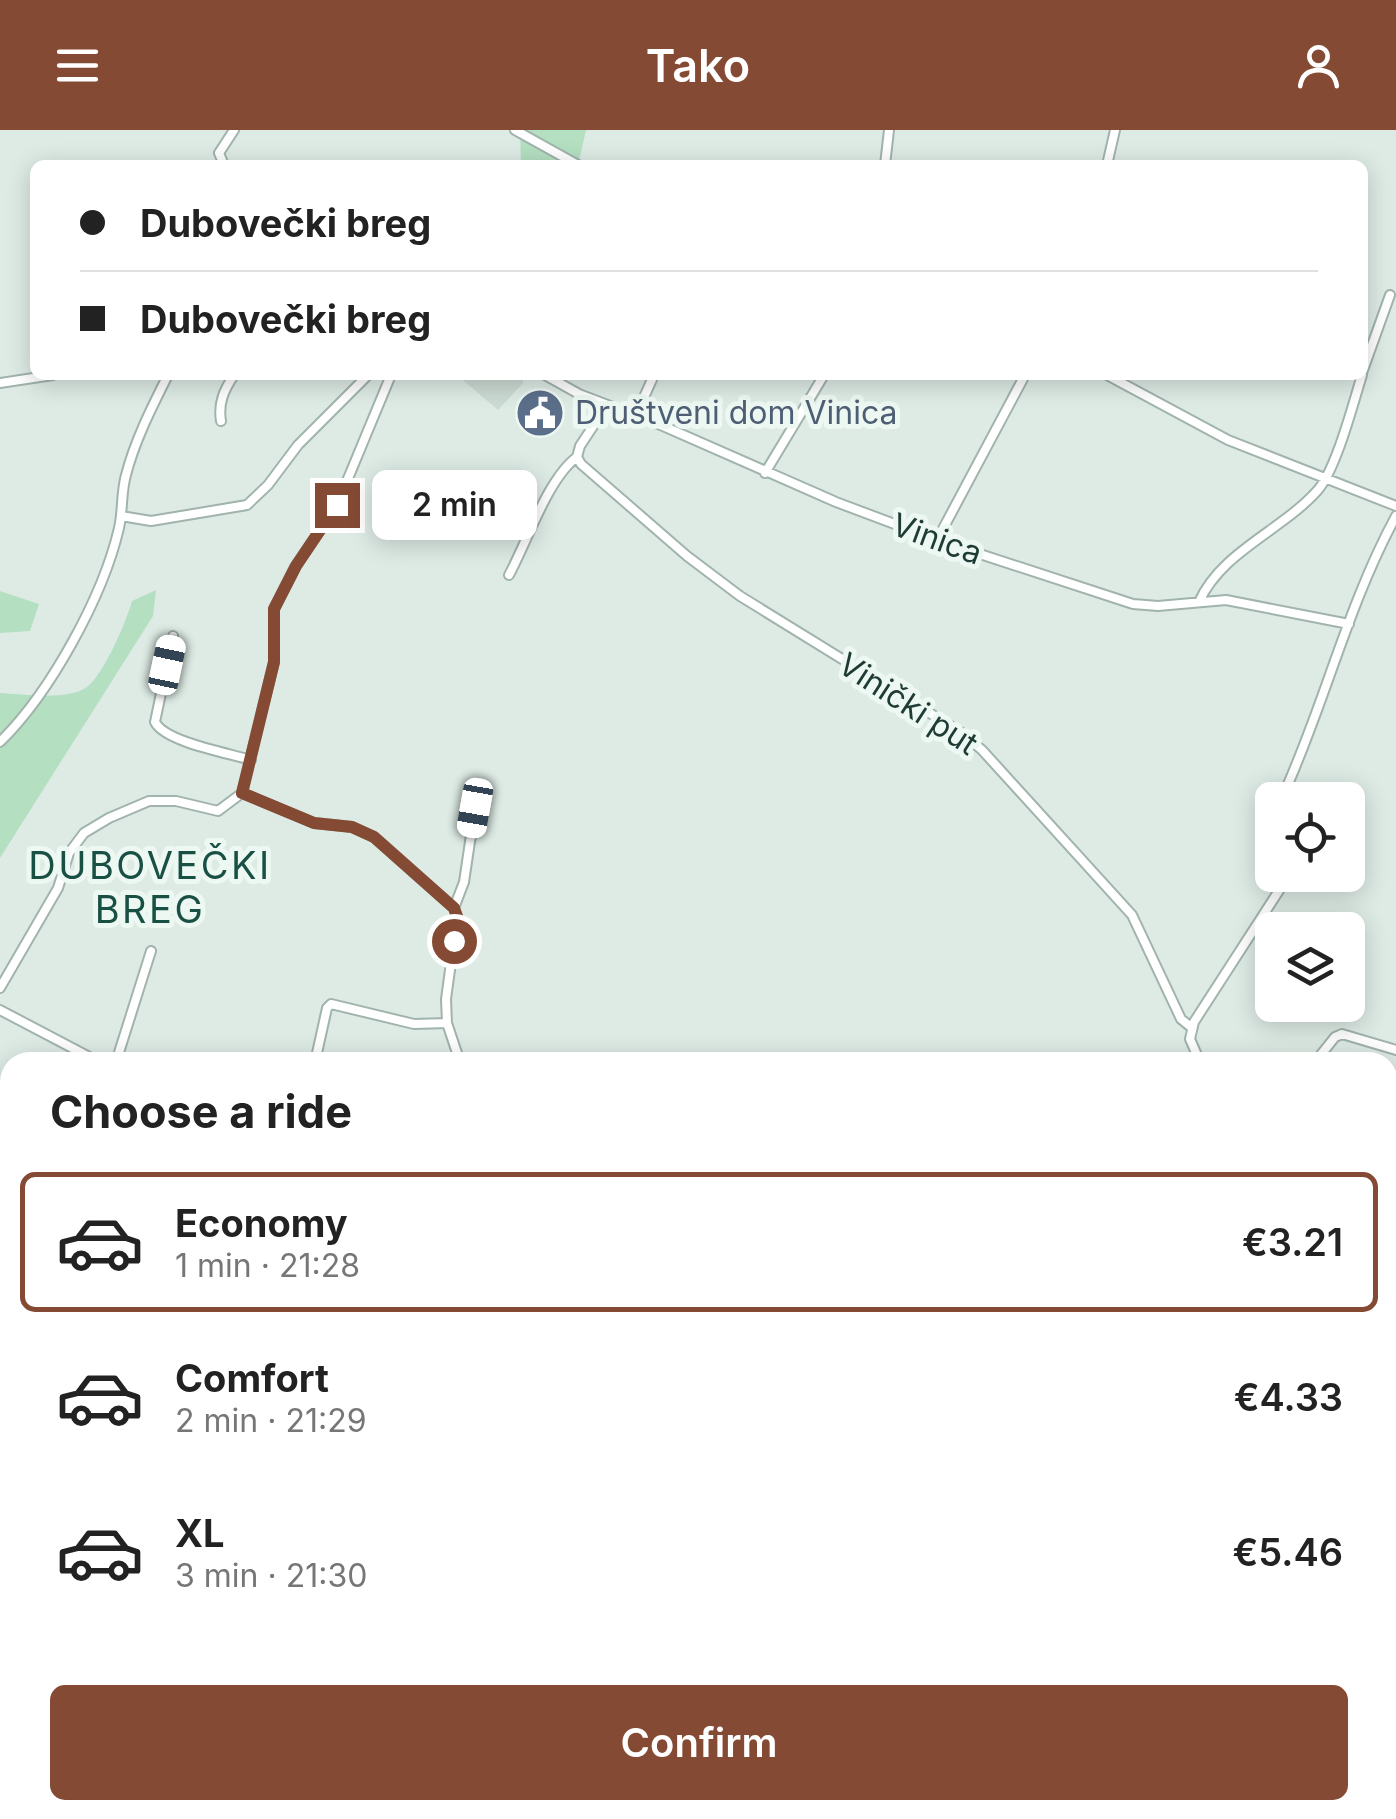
<!DOCTYPE html>
<meta charset="utf-8">
<style>
:root{--surface:#fff;--page:#f6f6f6;--text:#222;--muted:#767676;--line:#e0e0e0;--accent:#854a33}
body{margin:0;font-family:Inter,sans-serif;background:var(--page);color:var(--text);height:100vh;display:flex;flex-direction:column;font-size:38px;white-space:nowrap}
*{box-sizing:border-box;margin:0}
p{font-size:32px;color:var(--muted)}
.icon{flex:none;width:55px;height:55px;fill:none;stroke:currentColor;stroke-width:2;stroke-linecap:round;stroke-linejoin:round}
.map{position:relative;flex:1;overflow:hidden}
.drawer{position:absolute;left:0px;top:922px;width:1398px;height:768px;display:flex;flex-direction:column;background:var(--surface);border-radius:30px 30px 0 0;box-shadow:0 5px 25px #0003}
.drawer>*{flex:none}
.guide{position:absolute;left:30px;top:30px;width:1338px;height:220px;border-radius:15px;box-shadow:0 5px 25px #0003;display:grid;align-content:center;height:220px;padding:0 50px;background:var(--surface)}
.controls{position:absolute;left:1255px;top:652px;display:grid;gap:20px}
.controls a{display:grid;place-items:center;width:110px;height:110px;border-radius:15px;background:var(--surface);box-shadow:0 5px 25px #0003;font-size:50px}
.end{position:absolute;width:45px;height:45px;margin:-22px;border:12px solid #854a33;background:#fff;box-shadow:0 0 0 5px #fff}
.from{border-radius:50%}
.bubble{position:absolute;height:70px;border-radius:15px;background:var(--surface);box-shadow:0 5px 25px #0003;font-size:32px;font-weight:600;line-height:70px;text-align:center}
.car{position:absolute;width:30px;height:60px;margin:-30px -15px;border-radius:12px;box-shadow:0 0 8px 2px #0007;background:linear-gradient(#fff 24%,#345 0 40%,#fff 0 76%,#345 0 86%,#fff 0)}
.guide b{display:flex;align-items:center;gap:35px;height:95px;font-size:38px}
.guide b+b{border-top:2px solid var(--line)}
.guide i{width:25px;height:25px;background:var(--text)}
ul{padding:0;list-style:none}
li{display:flex;align-items:center;gap:30px;height:140px;margin:0 20px 15px;padding:0 30px;border:5px solid transparent;border-radius:15px}
li div{flex:1}
li b{display:block;font-size:38px}
li em{font-style:normal;font-weight:600}
li.active{border-color:var(--accent)}
li>.icon{width:90px;height:90px;stroke-width:1.5}
h2{padding:0 50px;font-size:45px;line-height:120px}
.action{display:flex;gap:20px;margin-top:auto;padding:20px 50px}
.action a{flex:1;height:115px;border-radius:15px;background:var(--accent);color:#fff;font-size:40px;font-weight:600;line-height:115px;text-align:center}
header{display:flex;justify-content:space-between;align-items:center;height:130px;padding:0 50px;background:var(--accent);color:#fff;font-size:45px;font-weight:600}
.map>svg:first-child{display:block}
.built{fill:#ccdbd4}
.green{fill:#b4dfc1}
.lines{fill:none;stroke-linecap:round;stroke-linejoin:round}
.minor-casing{stroke:#a1b3ad;stroke-width:12}
.minor{stroke:#fff;stroke-width:8}
.route{stroke:#854a33;stroke-width:12}
.labels{text-anchor:middle;stroke-width:10;stroke-linejoin:round;paint-order:stroke}
.service-label{font-size:32px;fill:#4e5e75;stroke:#eef8f3;text-anchor:start}
.street-label{font-size:32px;fill:#1e3c35;stroke:#eef8f3}
.quarter-label{font-size:38px;letter-spacing:2.5px;fill:#185044;stroke:#eef8f3}
</style>
<header><svg class="icon" aria-label="menu" viewBox="0 0 24 24"><path d="M4 6h16M4 12h16M4 18h16"/></svg>Tako<svg class="icon" aria-label="person" viewBox="0 0 24 24"><circle cx="12" cy="8" r="4"/><path d="M4 21q1-7 8-7t8 7"/></svg></header>
<div class="map">
<svg width="1396" height="1689" viewBox="0 0 1396 1689">
<rect width="100%" height="100%" fill="#deebe5"/>
<path class="built" d="M457,245H523V253L498,280Z"/>
<path class="green" d="M520,0H586L578,35H521Z
M156,460L153,486L0,728V563C23,564 68,571 87,557C104,544 126,492 132,471Z
M0,461L39,474L30,501L0,503Z"/>
<g class="lines">
<g class="minor-casing">
<path id="minor" d="M515,0L578,35
M224,35L219,23L234,0
M885,35L889,0
M1107,35L1115,0
M1362,243L1390,165
M545,245L579,264L663,296L836,372L937,410L1133,474L1158,476L1226,470L1349,494
M1107,245L1228,310L1396,376
M0,253L53,245
M607,275L580,316L577,327L581,334L687,426L740,466L962,603L982,620L1132,785L1181,889L1192,898
M636,285L654,245
M221,291C218,273 224,260 234,245
M765,343L824,245
M121,386L151,391L247,375L268,355L298,315L368,245
M937,410L1025,245
M509,445C527,412 548,348 577,327
M1199,472C1221,422 1281,401 1317,361C1336,340 1353,274 1362,245
M173,506L155,592C165,612 228,623 251,630
M0,612C50,563 103,467 119,398C123,381 121,362 126,345C135,310 152,277 168,245
M242,663L314,693L352,697L374,707L454,778
M1281,670C1324,577 1347,476 1396,386
M0,858L58,758L69,723L84,703L109,688L149,671H176L218,681L242,663L274,532V479L295,437L337,375L391,245
M0,880L99,932
M116,932L151,821
M315,932L327,878L331,874L414,894L447,893
M460,932L447,893L446,869L457,789L454,778L464,752L475,678
M1200,932L1190,909L1194,892L1289,745
M1315,932L1335,907L1342,904L1396,920
M1388,1053L1396,1057
M1388,1096L1396,1082
M0,1152L9,1136
M1388,1244L1396,1239
M1388,1296L1396,1308
M1388,1317L1396,1318
M1227,1680L1245,1689"/>
</g>
<use href="#minor" class="minor"/>
</g>
<g class="lines">
<path class="route" d="M337,375L296,436L274,479V532L242,663L314,693L352,697L374,707L454,778L458,789L454,811"/>
</g>
<defs>
<g id="civic-disc" transform="scale(2.5)"><circle r="9.5" fill="#5c6f8a" stroke="#eef8f3"/><path d="M-.6-6.5H3V-4.5H.6V-3L4-1V1h2V6H-6V1h2V-1L-.6-3ZM-1.2 2.5V6h2.4V2.5Z" fill="#fff"/></g>
</defs>
<g fill-rule="evenodd">
<use href="#civic-disc" x="540" y="283"/>
</g>
<g class="labels">
<g class="service-label">
<text x="575" y="294">Društveni dom Vinica</text>
</g>
<g class="street-label">
<text transform="translate(937 409) rotate(20)" y="11">Vinica</text>
<text transform="translate(908 574) rotate(33)" y="11">Vinički put</text>
</g>
<g class="quarter-label">
<text x="150" y="749">DUBOVEČKI<tspan x="150" dy="44">BREG</tspan></text>
</g>
</g>
</svg>
<div class="controls">
<a><svg class="icon" aria-label="locate" viewBox="0 0 24 24"><circle cx="12" cy="12" r="6"/><path d="M12 2v4M12 18v4M2 12h4M18 12h4"/></svg></a>
<a><svg class="icon" aria-label="layers" viewBox="0 0 24 24"><path d="M12 4l9 5-9 5-9-5zM3 14l9 5 9-5"/></svg></a>
</div>
<i class="end from" style="left:454px;top:811px"></i>
<i class="end" style="left:337px;top:375px"></i>
<div class="bubble" style="left:372px;top:340px;width:165px">2 min</div>
<i class="car" style="left:167px;top:535px;rotate:12deg"></i>
<i class="car" style="left:475px;top:678px;rotate:190deg"></i>
<div class="guide">
<b><i class="from"></i>Dubovečki breg</b>
<b><i></i>Dubovečki breg</b>
</div>
<section class="drawer">
<h2>Choose a ride</h2>
<ul>
<li class="active"><svg class="icon" aria-label="car" viewBox="0 0 24 24"><path d="M5 17H2v-5l4-1 3-4h7l3 4 3 1v5h-3M9 17h6M6 11h13"/><circle cx="7" cy="17" r="2"/><circle cx="17" cy="17" r="2"/></svg><div><b>Economy</b><p>1 min · 21:28</p></div><em>€3.21</em></li>
<li><svg class="icon" aria-label="car" viewBox="0 0 24 24"><path d="M5 17H2v-5l4-1 3-4h7l3 4 3 1v5h-3M9 17h6M6 11h13"/><circle cx="7" cy="17" r="2"/><circle cx="17" cy="17" r="2"/></svg><div><b>Comfort</b><p>2 min · 21:29</p></div><em>€4.33</em></li>
<li><svg class="icon" aria-label="car" viewBox="0 0 24 24"><path d="M5 17H2v-5l4-1 3-4h7l3 4 3 1v5h-3M9 17h6M6 11h13"/><circle cx="7" cy="17" r="2"/><circle cx="17" cy="17" r="2"/></svg><div><b>XL</b><p>3 min · 21:30</p></div><em>€5.46</em></li>
</ul>
<div class="action"><a>Confirm</a></div>
</section>
</div>
